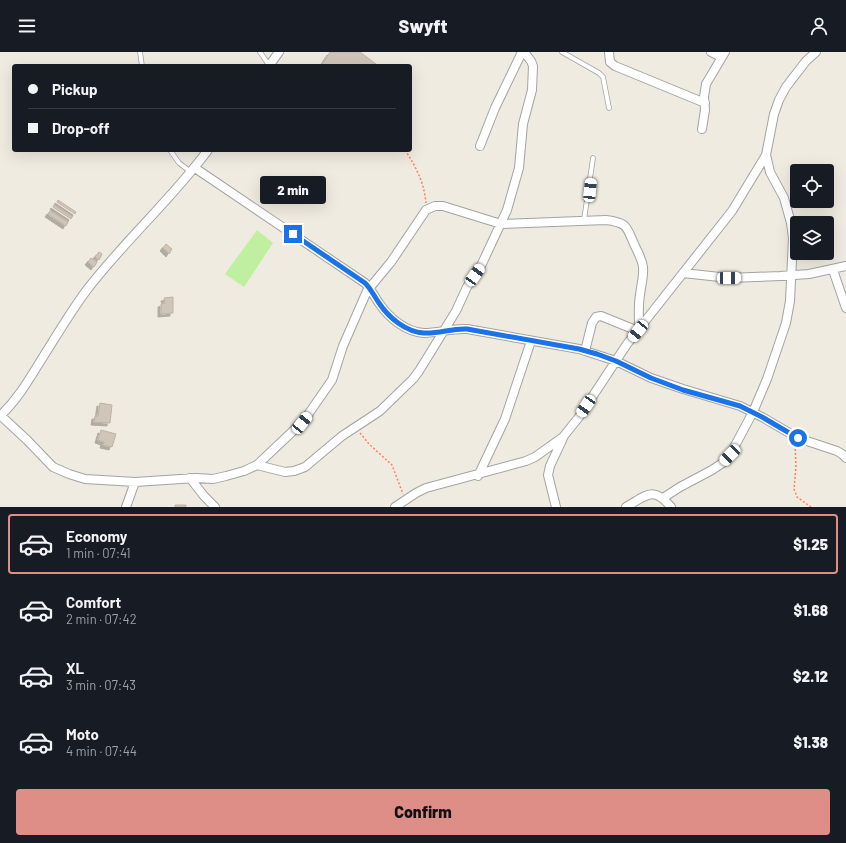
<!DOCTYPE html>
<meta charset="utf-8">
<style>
:root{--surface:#171b24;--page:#242831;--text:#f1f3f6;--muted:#9ea1a6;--line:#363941;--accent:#df8d87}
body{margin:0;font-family:Barlow,sans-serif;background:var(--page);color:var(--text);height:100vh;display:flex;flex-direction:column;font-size:15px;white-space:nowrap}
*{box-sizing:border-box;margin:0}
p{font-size:13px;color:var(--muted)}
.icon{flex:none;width:22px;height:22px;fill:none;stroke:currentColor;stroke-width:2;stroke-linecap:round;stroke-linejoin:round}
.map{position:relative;height:455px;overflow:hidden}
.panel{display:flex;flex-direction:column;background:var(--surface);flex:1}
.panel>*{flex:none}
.top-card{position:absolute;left:12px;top:12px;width:400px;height:88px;border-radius:4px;box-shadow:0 4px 16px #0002;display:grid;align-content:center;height:88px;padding:0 16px;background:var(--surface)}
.fabs{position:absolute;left:790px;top:112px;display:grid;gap:8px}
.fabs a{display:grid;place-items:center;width:44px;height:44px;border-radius:4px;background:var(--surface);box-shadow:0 4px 16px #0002;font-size:20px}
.end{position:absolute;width:18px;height:18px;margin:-9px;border:5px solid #1a73e8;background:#fff;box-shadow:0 0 0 2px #fff}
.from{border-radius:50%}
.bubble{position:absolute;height:28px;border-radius:4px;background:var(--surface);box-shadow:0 4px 16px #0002;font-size:13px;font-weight:800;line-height:28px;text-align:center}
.car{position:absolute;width:12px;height:24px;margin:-12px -6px;border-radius:5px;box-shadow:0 0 3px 1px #0007;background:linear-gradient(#fff 24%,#345 0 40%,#fff 0 76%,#345 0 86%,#fff 0)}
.top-card b{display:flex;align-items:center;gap:14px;height:38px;font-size:15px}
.top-card b+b{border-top:1px solid var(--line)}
.top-card i{width:10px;height:10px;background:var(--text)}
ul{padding:7px 0 0;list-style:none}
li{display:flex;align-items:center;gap:12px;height:60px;margin:0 8px 6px;padding:0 8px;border:2px solid transparent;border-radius:4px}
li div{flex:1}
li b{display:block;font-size:15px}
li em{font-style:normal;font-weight:800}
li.on{border-color:var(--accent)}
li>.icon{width:36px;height:36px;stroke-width:1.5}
.button{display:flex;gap:8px;margin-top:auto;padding:8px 16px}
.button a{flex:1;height:46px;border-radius:4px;background:var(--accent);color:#111;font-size:16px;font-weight:800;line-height:46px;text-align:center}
header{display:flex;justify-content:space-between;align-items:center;height:52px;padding:0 16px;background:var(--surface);font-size:18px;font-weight:800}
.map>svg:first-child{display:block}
.grass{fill:#c0efa0}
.building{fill:#cfc5b9;stroke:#c2b2a1;filter:url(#shadow)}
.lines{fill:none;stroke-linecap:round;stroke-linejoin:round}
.service-casing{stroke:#a3a3a3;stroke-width:5.5}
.minor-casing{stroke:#a3a3a3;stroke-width:10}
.path{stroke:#ff7f61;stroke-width:1.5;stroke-dasharray:2 2;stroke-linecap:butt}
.service{stroke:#fff;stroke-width:4}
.minor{stroke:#fff;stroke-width:8}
.route{stroke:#1a73e8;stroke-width:5}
</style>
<header><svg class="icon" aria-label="menu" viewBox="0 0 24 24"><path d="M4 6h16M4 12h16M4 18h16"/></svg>Swyft<svg class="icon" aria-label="person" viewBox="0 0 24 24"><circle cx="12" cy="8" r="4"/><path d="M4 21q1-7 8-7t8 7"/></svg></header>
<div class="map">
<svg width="846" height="455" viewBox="0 0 846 455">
<defs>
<filter id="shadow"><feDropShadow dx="-3" dy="3" stdDeviation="0" flood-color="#0004"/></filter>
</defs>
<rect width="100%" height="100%" fill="#efebe0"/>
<path class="grass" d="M257,178L273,191L244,235L225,222Z"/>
<path class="building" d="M330,0H360L376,12L375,14H321Z
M58,148L76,160L75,162L57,150Z
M54,153L72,165L71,167L53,155Z
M50,159L68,170L66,174L48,162Z
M166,192L172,197L169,202L163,196Z
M99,200L102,202L99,208L95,205Z
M91,206L97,210L94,215L88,210Z
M173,245V261L161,262V252L165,251L164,246Z
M100,351L112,353L110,371L94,370L95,364H98Z
M101,378L116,382L112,395L103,393L104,390L98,388Z
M175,453H186V455H175Z"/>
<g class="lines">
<g class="service-casing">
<path id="service" d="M140,0L142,14
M260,0L269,13
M562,0L599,21L603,25L609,56
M170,98L179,111L191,120
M584,168L593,106"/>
</g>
<g class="minor-casing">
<path id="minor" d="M609,0L610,10L615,14L705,51
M711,0L721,5
M269,14L279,0
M702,77L705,58L704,45L706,32L725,0
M480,94L495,56L522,0
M195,116L365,231C371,237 374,244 379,251C389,266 406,280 424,281C439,281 452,276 467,277L579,297L616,309L651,326L683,337L740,354L762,365L798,386L837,399L842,402L846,406
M833,218L846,256
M683,221L729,226L780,224L809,222L846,214
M585,299L592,271L596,265L601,264L638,279
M0,363L27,388L53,415L69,422L85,427L135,430L196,426L213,427L226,424L244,419L257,413L293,379L307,364L332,328L343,294L367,239L391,210L426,158L435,154H443L501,172L606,168C629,171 626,175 635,194C638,201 642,207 643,215C644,224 641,233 640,243C638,254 639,266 639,277
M0,364C16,349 27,331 38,313C54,288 69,262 86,239C124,189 171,148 208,98
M257,413L285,420L294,419L305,415L342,384L380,359L413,327L419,319L456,259L467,235L480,216L507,158L519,116L523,72L532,38L533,14L531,9L524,0
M478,424L505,367L531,289
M190,426L204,444L215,455
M663,446L680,435L712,418L724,410L730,403L753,360L767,327L786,271L790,249L793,186L791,171L784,146L770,120L766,103
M126,455L135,430
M395,455L416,441L426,436L526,409L535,405L563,385L579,365L627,292L732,159L766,103L774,62L779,48L786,35L806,9L816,0
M556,455L548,423L550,414L563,386
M626,455C646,444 653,433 671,455"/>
</g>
<path class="path" d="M405,98C416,115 424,130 426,151
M360,381L369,392L392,413L403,442
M795,393L796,414L794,437L797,445L811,455"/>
<use href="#service" class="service"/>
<use href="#minor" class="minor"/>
</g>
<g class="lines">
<path class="route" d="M293,182L365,231C371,237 374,244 379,251C389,266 406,280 424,281C439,282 452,276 467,277L579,297L597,302L616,309L651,326L683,338L740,354L762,365L798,386"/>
</g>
</svg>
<div class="fabs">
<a><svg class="icon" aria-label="locate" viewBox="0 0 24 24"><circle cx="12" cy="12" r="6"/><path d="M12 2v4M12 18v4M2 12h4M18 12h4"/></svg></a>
<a><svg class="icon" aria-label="layers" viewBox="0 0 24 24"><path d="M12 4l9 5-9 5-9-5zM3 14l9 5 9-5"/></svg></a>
</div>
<i class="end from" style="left:798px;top:386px"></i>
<i class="end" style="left:293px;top:182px"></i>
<div class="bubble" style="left:260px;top:124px;width:66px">2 min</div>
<i class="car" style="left:590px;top:138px;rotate:6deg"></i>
<i class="car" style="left:475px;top:223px;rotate:35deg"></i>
<i class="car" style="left:729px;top:226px;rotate:89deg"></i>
<i class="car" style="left:638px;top:279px;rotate:219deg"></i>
<i class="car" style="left:586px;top:354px;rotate:214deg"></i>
<i class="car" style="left:302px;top:371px;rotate:39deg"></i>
<i class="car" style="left:730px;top:403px;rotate:224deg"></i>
<div class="top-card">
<b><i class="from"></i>Pickup</b>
<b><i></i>Drop-off</b>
</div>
</div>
<section class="panel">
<ul>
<li class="on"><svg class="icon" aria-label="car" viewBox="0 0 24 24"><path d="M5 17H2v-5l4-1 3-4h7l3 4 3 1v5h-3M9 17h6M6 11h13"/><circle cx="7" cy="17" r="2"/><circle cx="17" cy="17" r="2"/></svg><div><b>Economy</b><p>1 min · 07:41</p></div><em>$1.25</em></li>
<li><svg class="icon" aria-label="car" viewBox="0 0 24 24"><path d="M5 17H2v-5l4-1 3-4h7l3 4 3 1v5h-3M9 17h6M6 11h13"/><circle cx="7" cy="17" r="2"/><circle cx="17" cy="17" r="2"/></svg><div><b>Comfort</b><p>2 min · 07:42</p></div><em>$1.68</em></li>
<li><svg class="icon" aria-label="car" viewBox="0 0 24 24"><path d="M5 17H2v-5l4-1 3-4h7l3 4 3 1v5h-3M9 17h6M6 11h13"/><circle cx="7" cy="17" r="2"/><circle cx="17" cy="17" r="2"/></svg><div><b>XL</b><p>3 min · 07:43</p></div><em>$2.12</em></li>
<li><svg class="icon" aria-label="car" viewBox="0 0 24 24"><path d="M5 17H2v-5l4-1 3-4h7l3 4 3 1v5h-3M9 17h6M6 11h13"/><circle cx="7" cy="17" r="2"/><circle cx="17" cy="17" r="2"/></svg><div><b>Moto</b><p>4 min · 07:44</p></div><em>$1.38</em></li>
</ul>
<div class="button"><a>Confirm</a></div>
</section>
